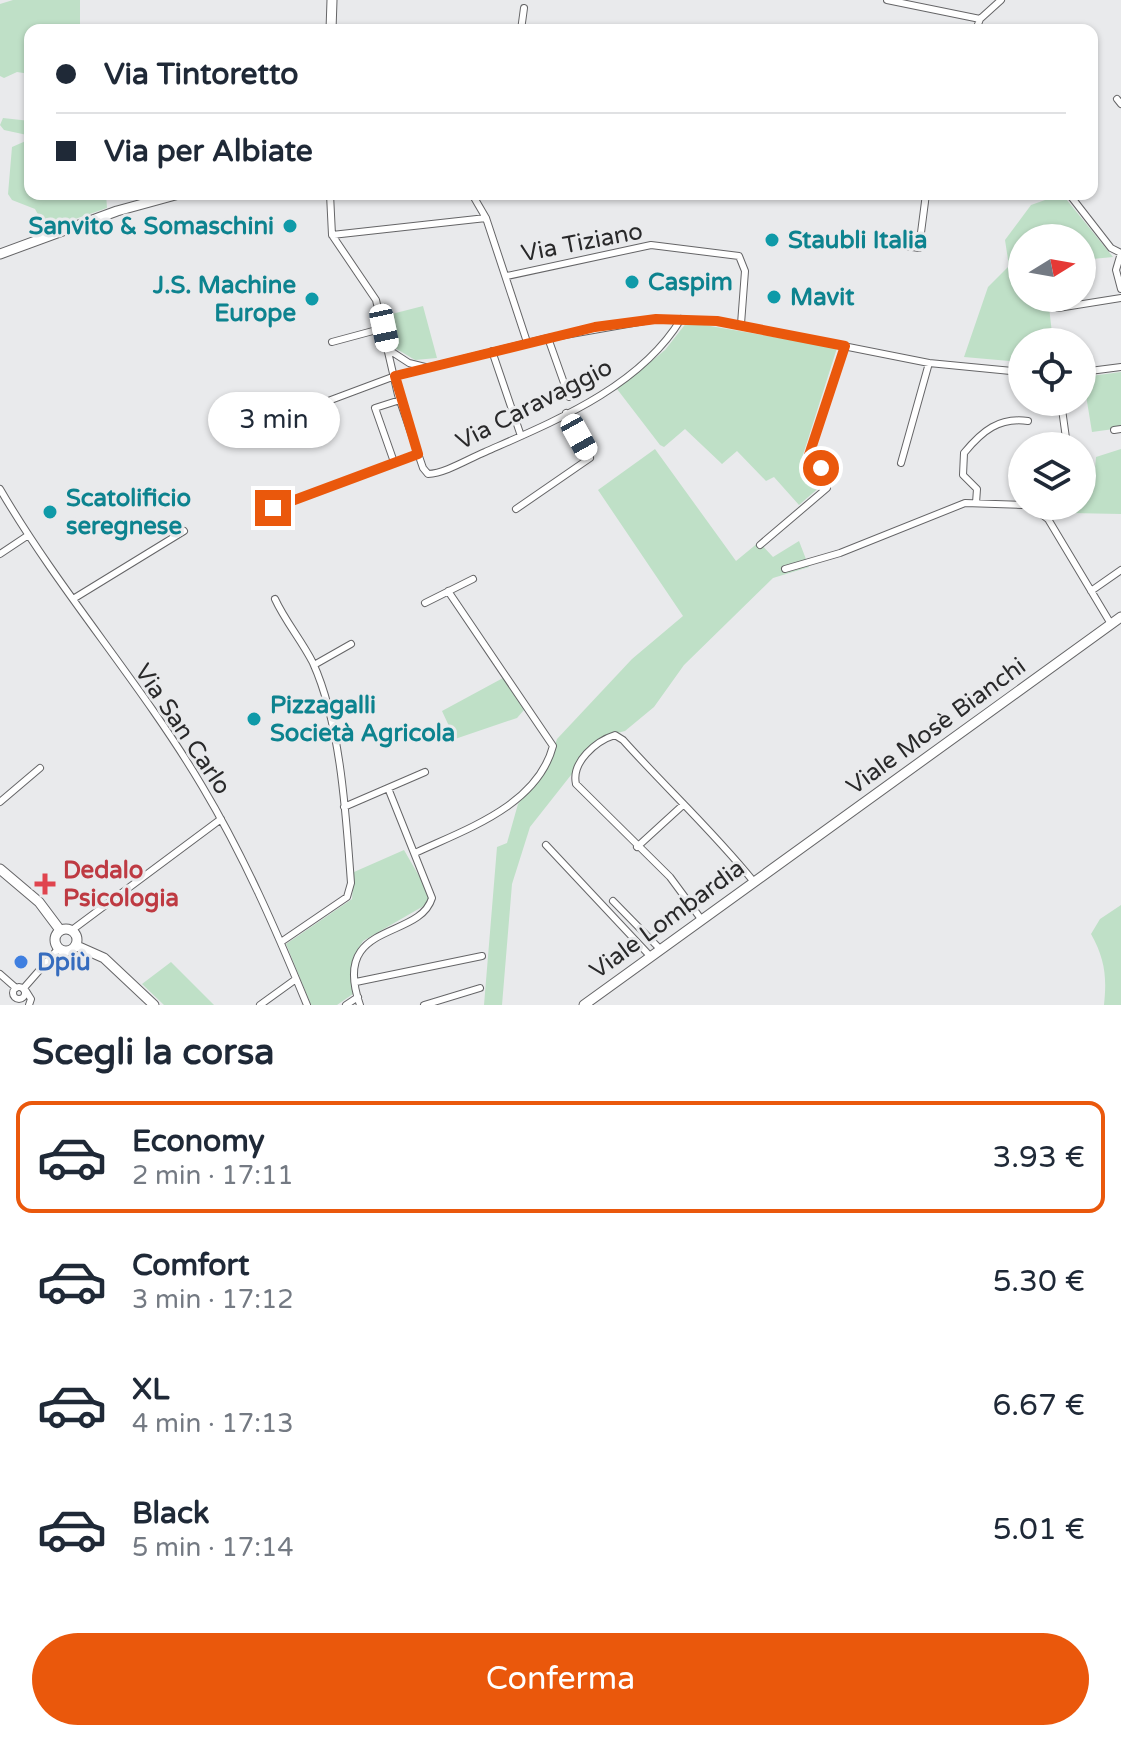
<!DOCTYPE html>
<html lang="it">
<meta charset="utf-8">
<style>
:root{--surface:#fff;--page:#f6f6f7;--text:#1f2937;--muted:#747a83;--line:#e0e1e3;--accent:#ea580c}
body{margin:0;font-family:"Varela Round",sans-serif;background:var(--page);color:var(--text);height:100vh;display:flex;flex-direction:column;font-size:30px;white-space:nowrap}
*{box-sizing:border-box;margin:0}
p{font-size:26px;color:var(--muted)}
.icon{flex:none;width:44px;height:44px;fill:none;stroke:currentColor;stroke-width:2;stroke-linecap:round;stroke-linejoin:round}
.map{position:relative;height:1005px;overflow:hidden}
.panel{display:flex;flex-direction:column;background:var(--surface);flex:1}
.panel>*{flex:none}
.banner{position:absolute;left:24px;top:24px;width:1074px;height:176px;border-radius:16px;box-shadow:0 2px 6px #0004;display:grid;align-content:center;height:176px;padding:0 32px;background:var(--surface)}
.needle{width:52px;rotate:79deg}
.controls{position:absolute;left:1008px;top:224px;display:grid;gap:16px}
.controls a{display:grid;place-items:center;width:88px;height:88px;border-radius:50%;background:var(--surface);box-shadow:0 2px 6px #0004;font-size:40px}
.end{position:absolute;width:36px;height:36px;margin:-18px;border:10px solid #ea580c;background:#fff;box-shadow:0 0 0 4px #fff}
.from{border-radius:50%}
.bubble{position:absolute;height:56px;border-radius:28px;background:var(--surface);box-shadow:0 2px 6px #0004;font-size:26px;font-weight:600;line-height:56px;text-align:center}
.car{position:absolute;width:24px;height:48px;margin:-24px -12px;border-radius:10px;box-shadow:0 0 6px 2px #0007;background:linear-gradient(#fff 24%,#345 0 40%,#fff 0 76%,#345 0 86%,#fff 0)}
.banner b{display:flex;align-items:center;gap:28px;height:76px;font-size:30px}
.banner b+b{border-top:2px solid var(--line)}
.banner i{width:20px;height:20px;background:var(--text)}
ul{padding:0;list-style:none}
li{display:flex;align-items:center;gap:24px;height:112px;margin:0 16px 12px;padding:0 16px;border:4px solid transparent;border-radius:16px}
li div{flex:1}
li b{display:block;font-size:30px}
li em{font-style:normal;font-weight:600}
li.on{border-color:var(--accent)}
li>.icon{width:72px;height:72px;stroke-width:1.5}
h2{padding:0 32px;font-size:36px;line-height:96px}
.cta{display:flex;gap:16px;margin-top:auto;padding:16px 32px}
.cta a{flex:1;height:92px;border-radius:48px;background:var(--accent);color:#fff;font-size:32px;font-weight:600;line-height:92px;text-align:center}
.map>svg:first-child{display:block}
.green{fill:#bfe0c7}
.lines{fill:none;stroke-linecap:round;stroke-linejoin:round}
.street-casing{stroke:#656567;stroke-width:8}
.secondary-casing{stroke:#656567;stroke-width:11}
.street{stroke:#fff;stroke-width:6}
.secondary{stroke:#fff;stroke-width:9}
.route{stroke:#ea580c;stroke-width:10}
.culture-dot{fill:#0f9aa8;stroke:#e9eaec;stroke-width:3}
.health-dot{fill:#e0444e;stroke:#e9eaec;stroke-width:3}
.shop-dot{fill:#3f7fe0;stroke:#e9eaec;stroke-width:3}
.labels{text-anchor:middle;stroke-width:6;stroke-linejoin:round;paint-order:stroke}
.culture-label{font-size:24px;font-weight:bold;fill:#0d838f;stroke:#e9eaec;text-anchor:start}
.street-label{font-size:24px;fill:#29292a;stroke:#e9eaec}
.health-label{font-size:24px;font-weight:bold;fill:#be3a42;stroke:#e9eaec;text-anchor:start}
.shop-label{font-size:24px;font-weight:bold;fill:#366cbe;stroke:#e9eaec;text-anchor:start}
</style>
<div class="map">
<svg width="1121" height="1005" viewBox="0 0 1121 1005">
<rect width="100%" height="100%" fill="#e9eaec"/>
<path class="green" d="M13,0H80V30H30V74L17,72L4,78L0,76V4Z
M3,118L30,121V194H106L107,208L46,229L35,209L12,200L8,194L12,147L28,140L27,135L4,130L0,125Z
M1062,194L1113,257L1082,260V238H1022V298H1048L1053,342H1022V362L964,357L988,287L1009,266L1005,240L1031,205Z
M423,306L437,358L415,360L395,348L384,316Z
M687,322L837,348L802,458L821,478V486L799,505L774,477L766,481L737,451L722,464L685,429L664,447L660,445L617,389L665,350Z
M1121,372V428L1092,432L1083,377Z
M655,449L736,561L759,542L773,557L799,541L809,567L773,578L684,665L654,707L625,731L601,737L530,827L512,884L502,1005H484L497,847L507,843L518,804L549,763L557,739L632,659L683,616L598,490Z
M1121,449V514L1070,513L1057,506H1082V471L1095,469L1096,457Z
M503,678L524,710L517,718L455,739L442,711Z
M404,850L430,895L427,904L363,941L353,957V994L337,1005H311L286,944L352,899L354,872Z
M1121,905V1005H1104C1107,977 1105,959 1091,934L1100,919Z
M171,962L214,1005H164L142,984Z"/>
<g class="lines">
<g class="street-casing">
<path id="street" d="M887,0L980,19
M521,30L524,8
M976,30L980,19L1001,0
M1117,99L1121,104
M330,194L332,235L376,300L398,395L423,468L428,474C446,473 468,459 485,452C555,421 640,387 681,319
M472,194L486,218L527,342
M1069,194L1111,248L1121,253
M332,235L486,218
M885,243L919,248L926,194
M1121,253L1116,270L1121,289
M507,276L651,245L739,256L745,271L741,324
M1058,308L1121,298
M548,338L569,397
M332,342L384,328
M389,350L409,363L425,367
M492,351L521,436
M1082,372L1121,367
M1061,402L1066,438
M280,419L395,376L548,338L656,319L717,321L929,363L1022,372
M1114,430L1121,429
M394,462L375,408L400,400
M901,463L929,363
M0,489C60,592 141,683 202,786C244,856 276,930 307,1005
M976,503L977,489L963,475L964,453C982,431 999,417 1028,421
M1031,506L1048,519L1111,624
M273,508L418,454
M516,509L590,458L566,413
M760,545L827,488L826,474L809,455L845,346
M0,554L27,536
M785,569L840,553L965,503L1022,505
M1091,591L1121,570
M73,599L184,531
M275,599C285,621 302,641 313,663C341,725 346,816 351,883L347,897L281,942
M425,603L473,579
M314,665L351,644
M0,802L40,768
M344,807L425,772
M546,845L651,957
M637,847L683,805
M415,853C466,829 537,806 553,746L448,591
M613,901L660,949
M701,919L670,877L576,784C571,762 596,741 615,735L623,740C666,788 713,831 754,882
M72,930L221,819
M0,974L16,988
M356,982L482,956
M13 993a6 6 0 1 1 12 0a6 6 0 1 1-12 0Z
M23,989L58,949
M26,991L31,999L29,1005
M260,1005L296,979
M346,1005L358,997
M360,1005C330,920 419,941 432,898L388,788
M424,1005L480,988"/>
</g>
<g class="secondary-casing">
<path id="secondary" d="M331,30L332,0
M0,254L117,211L179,194
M0,869L39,902L60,930
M55 940a11 11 0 1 1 22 0a11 11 0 1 1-22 0Z
M77,946L104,958L154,1005
M584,1005L1121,617"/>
</g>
<use href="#street" class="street"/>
<use href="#secondary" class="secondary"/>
</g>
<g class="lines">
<path class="route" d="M273,508L418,454L395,376L595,327L656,319L717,321L845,346L809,455L821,468"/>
</g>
<g class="culture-dot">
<circle cx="290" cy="226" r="8"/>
<circle cx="772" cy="240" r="8"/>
<circle cx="632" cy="282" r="8"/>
<circle cx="774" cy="297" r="8"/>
<circle cx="312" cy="299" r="8"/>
<circle cx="50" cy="512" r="8"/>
<circle cx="254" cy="719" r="8"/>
</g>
<path class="health-dot" d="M41 872h8v8h8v8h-8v8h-8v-8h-8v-8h8z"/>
<circle class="shop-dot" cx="21" cy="962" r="8"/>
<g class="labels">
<g class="culture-label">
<text x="274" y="234" text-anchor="end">Sanvito &amp; Somaschini</text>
<text x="788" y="248">Staubli Italia</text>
<text x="648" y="290">Caspim</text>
<text x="296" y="293" text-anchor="end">J.S. Machine<tspan x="296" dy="28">Europe</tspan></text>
<text x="790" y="305">Mavit</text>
<text x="66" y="506">Scatolificio<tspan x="66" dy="28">seregnese</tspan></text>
<text x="270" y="713">Pizzagalli<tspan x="270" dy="28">Società Agricola</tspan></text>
</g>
<g class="street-label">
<text transform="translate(582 242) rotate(-11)" y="8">Via Tiziano</text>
<text transform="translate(534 404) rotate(-27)" y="8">Via Caravaggio</text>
<text transform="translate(936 726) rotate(-36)" y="8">Viale Mosè Bianchi</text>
<text transform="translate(183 729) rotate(56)" y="8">Via San Carlo</text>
<text transform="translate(667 919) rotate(-36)" y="8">Viale Lombardia</text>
</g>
<g class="health-label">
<text x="63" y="878">Dedalo<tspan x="63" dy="28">Psicologia</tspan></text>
</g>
<g class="shop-label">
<text x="37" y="970">Dpiù</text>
</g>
</g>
</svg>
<div class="controls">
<a><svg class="needle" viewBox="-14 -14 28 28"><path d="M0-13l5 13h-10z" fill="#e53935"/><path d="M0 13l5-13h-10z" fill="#747a83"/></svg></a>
<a><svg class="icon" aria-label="locate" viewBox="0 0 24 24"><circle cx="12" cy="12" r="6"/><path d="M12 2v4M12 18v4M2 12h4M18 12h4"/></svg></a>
<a><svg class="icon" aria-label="layers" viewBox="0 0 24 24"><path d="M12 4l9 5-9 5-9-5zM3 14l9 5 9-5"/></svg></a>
</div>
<i class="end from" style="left:821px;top:468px"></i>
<i class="end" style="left:273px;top:508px"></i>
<div class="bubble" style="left:208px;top:392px;width:132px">3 min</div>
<i class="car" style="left:384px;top:328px;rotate:168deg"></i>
<i class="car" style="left:579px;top:437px;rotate:151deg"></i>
<div class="banner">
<b><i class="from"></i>Via Tintoretto</b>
<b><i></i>Via per Albiate</b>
</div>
</div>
<section class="panel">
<h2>Scegli la corsa</h2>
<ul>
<li class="on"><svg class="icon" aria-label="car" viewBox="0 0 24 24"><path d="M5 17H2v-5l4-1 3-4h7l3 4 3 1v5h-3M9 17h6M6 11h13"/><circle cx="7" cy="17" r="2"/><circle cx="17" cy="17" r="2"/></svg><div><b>Economy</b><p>2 min · 17:11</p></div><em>3.93 €</em></li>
<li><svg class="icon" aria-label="car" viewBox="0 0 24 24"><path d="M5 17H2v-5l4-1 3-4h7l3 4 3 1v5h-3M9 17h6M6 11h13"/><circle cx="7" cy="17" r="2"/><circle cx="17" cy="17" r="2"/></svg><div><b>Comfort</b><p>3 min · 17:12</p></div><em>5.30 €</em></li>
<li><svg class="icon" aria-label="car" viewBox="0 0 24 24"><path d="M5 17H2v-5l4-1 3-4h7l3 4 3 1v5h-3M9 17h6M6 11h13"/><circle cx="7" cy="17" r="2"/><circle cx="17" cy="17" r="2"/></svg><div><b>XL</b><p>4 min · 17:13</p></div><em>6.67 €</em></li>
<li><svg class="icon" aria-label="car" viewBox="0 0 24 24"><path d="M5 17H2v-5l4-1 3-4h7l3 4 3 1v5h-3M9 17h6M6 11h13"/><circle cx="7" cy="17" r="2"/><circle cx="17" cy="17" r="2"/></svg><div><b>Black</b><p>5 min · 17:14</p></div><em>5.01 €</em></li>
</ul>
<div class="cta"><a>Conferma</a></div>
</section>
